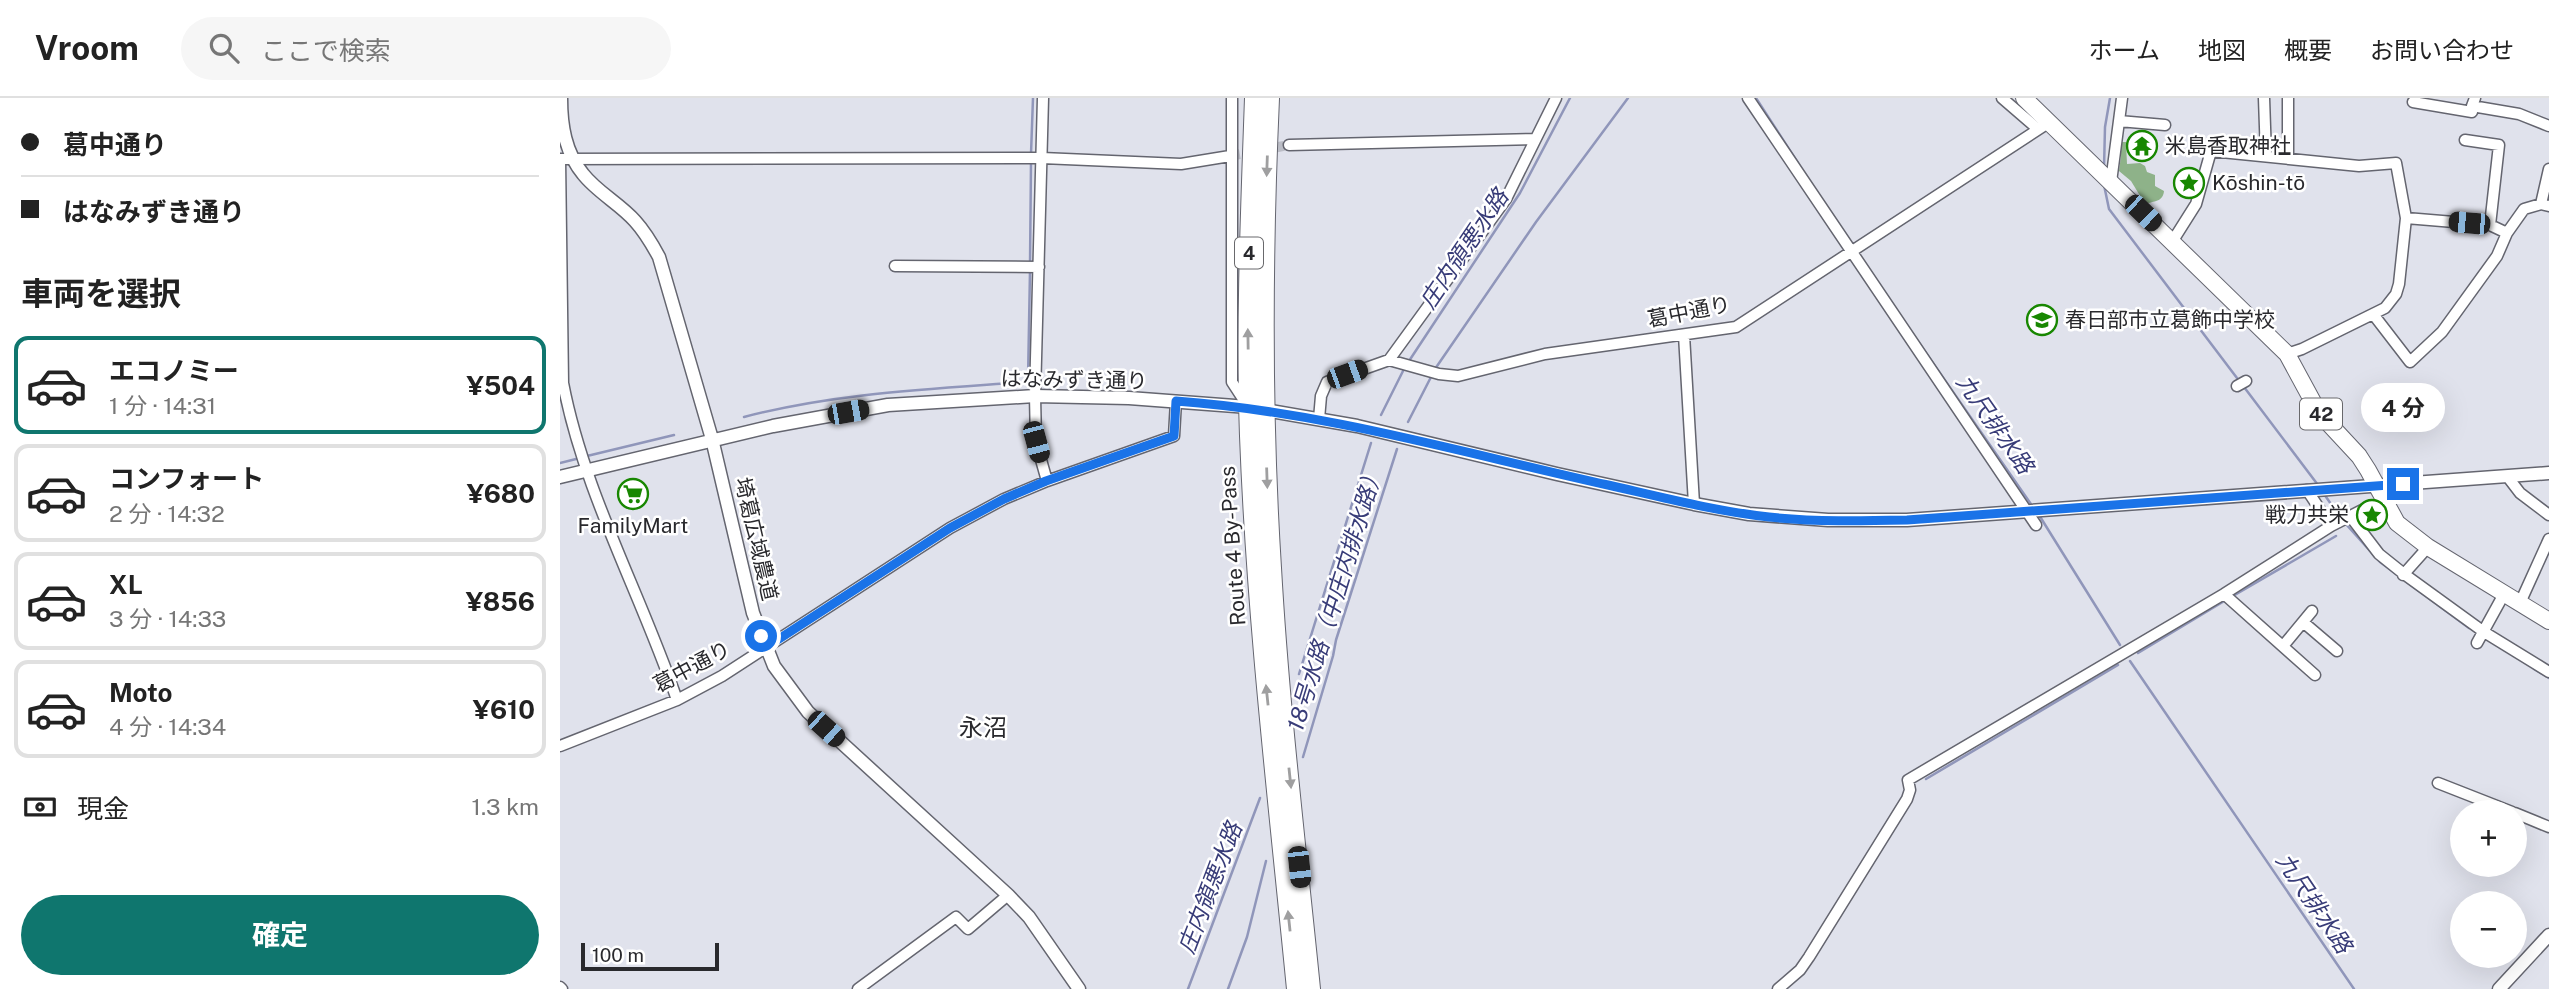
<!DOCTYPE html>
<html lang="ja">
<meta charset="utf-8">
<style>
:root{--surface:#fff;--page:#f6f6f6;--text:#222;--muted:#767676;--line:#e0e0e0;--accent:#0f766e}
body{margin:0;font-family:"Public Sans","Noto Sans JP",sans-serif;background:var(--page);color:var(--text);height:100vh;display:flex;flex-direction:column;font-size:26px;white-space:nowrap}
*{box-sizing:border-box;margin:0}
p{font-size:23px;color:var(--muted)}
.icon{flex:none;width:38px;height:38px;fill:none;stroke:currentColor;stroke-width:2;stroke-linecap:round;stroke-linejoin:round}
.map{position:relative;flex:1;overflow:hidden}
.details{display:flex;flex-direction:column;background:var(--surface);width:560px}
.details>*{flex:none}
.top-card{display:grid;align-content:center;height:154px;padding:0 21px;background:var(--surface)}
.controls{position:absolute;left:1890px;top:702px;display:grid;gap:14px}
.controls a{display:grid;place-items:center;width:77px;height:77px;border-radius:50%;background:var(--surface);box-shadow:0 7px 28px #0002;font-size:35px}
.scale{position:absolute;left:21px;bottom:18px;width:138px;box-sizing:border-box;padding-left:7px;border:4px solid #29292d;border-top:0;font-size:19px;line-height:24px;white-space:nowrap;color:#29292d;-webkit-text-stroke:5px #fff;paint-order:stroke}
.end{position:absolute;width:32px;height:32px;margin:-16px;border:9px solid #1a73e8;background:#fff;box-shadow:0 0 0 4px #fff}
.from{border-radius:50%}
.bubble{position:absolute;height:49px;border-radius:24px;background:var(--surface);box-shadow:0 7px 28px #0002;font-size:23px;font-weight:700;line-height:49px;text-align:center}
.car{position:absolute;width:21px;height:42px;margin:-21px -10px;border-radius:9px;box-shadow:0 0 5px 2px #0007;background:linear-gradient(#222 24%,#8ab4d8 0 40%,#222 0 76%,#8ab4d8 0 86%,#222 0)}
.top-card b{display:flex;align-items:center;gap:24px;height:66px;font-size:26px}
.top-card b+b{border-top:2px solid var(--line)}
.top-card i{width:18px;height:18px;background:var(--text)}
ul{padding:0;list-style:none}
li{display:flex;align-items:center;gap:21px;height:98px;margin:0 14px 10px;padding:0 7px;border:4px solid var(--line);border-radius:14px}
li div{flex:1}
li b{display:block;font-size:26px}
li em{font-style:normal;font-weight:700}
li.selected{border-color:var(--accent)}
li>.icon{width:63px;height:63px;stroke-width:1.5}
h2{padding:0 21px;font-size:32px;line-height:84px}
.pay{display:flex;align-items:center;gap:18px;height:77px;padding:0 21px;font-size:26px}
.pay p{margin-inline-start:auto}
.cta{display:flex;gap:14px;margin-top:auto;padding:14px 21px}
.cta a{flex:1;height:80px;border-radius:42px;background:var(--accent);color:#fff;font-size:28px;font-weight:700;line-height:80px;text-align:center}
header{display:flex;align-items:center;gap:42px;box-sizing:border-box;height:98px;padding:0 35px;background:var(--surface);border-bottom:2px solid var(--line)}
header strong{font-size:33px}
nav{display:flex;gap:38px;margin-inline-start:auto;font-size:24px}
.search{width:490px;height:63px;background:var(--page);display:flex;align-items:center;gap:18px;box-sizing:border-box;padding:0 24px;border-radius:38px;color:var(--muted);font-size:26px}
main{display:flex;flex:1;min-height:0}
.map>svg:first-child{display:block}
.forest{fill:#8eb289}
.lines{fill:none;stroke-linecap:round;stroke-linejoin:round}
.stream{stroke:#9096ba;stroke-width:2.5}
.minor-tunnel{stroke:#bbbdc6;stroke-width:10;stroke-dasharray:10 5;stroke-linecap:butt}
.minor-casing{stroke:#64656f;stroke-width:13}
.tertiary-casing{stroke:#64656f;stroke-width:15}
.primary-casing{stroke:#64656f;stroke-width:18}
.trunk-casing{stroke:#64656f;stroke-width:20}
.minor{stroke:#fff;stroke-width:10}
.tertiary{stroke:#fff;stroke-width:12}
.primary{stroke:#fff;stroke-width:16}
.trunk{stroke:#fff;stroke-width:18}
.oneway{fill:#9f9fa0}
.route{stroke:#1a73e8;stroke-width:9}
.labels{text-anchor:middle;stroke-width:5;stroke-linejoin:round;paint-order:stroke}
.shield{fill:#fff;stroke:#69696c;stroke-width:2}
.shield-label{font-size:19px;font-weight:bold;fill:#29292d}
.poi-label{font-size:21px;fill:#29292d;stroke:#fff;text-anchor:start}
.street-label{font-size:21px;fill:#29292d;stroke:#fff}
.water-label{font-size:23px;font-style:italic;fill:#383c78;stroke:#fff}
.quarter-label{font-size:24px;fill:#29292d;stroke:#fff}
</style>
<header>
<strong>Vroom</strong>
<div class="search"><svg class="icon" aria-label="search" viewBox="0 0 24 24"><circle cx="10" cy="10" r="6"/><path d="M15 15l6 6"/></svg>ここで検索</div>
<nav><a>ホーム</a><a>地図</a><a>概要</a><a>お問い合わせ</a></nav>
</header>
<main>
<section class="details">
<div class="top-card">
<b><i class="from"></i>葛中通り</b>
<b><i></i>はなみずき通り</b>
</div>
<h2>車両を選択</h2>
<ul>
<li class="selected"><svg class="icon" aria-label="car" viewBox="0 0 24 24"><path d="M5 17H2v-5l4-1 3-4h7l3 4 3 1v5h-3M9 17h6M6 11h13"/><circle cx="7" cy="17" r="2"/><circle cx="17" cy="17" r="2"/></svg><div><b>エコノミー</b><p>1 分 · 14:31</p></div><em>¥504</em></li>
<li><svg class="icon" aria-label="car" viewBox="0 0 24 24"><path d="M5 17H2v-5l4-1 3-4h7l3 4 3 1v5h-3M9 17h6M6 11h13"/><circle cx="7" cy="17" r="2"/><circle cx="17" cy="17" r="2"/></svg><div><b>コンフォート</b><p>2 分 · 14:32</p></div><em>¥680</em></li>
<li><svg class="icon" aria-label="car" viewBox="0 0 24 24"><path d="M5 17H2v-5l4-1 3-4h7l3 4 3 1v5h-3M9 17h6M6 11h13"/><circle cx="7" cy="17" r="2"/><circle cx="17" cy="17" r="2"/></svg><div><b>XL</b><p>3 分 · 14:33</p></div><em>¥856</em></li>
<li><svg class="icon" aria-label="car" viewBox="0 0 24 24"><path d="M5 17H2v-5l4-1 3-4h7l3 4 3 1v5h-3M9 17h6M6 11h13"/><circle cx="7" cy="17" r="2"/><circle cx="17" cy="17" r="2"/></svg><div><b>Moto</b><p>4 分 · 14:34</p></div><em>¥610</em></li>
</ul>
<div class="pay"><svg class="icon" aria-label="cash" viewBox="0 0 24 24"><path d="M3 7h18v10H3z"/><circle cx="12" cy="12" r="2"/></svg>現金<p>1.3 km</p></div>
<div class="cta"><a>確定</a></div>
</section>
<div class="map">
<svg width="1989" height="891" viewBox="0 0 1989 891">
<rect width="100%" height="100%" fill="#e0e2ec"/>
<path class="forest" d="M1562,44H1566L1567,66L1580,65L1585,68L1587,74L1595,77V88L1604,93C1603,104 1594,103 1585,106L1571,83L1559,73L1561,58L1559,48Z"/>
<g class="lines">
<path class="stream" d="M1196,0L1238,65
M471,56L473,0
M1544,70L1545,29L1550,0
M1544,87L1549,111L1680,284
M470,167L471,65
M1359,245L1473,409
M849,263L960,95L1010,0
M875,271L976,124L1068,0
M1684,289L1758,387
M821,317L844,271
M184,319C275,295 370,291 464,284L468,281L470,173
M848,324L872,277
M27,358L114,337
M0,365L20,360
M1764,396L1780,419
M1479,417L1560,547
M1784,424L1820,464L1839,478
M1844,482L1909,530
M1673,498L1776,438
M1578,555L1666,502
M1570,563L1794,891
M1974,571L1989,580
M739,576L811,345
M743,659L773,558L776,542L837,351
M1366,681L1558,567
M628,891L700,700
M668,891L687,839L706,763"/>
<path class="minor-tunnel" d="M670,58L729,47"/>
<g class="minor-casing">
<path id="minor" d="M483,0L475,298L476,344L487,383
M672,0V284L687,307
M1188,0L1476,427
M1442,0L1478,31
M1704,0L1706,58
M1728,0V60
M1915,0L1912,8L1959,16L1989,28
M1853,4L1912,14V8
M1559,23L1605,27
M1905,42L1939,47L1930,127
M729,47L974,41
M0,61L482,60L621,66L670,58
M0,61L3,285C24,395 81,496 117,602
M1551,84L1562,0
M1981,106L1989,71
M1846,120L1930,127L1947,135
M1612,144L1636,106L1651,53L1799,68L1836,65L1846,120L1839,186L1836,196L1825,210L1742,251L1727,256
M335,168L479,169
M1813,216L1850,264L1882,234L1937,158L1947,135L1964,111L1981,106L1989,108
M1124,237L1134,406
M829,262L946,101L996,0
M1677,288L1686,283
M759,321L761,298L767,284L829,262L879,276L898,278L985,256L1176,229L1488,25
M1947,378L1960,395L1989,417
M1747,392L1771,428
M1790,418L1819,456L1844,476L1924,534L1989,574
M1843,477L1868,449
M1664,496L1755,577
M1960,505L1989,441
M1743,524L1777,553
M1917,545L1944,496
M1723,548L1752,513
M0,648L117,602L162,578L390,430L444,401L487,383L614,338L616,303
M1878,685L1952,714
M1955,715L1989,729
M0,889L2,891
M298,891L396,819L408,831L448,797
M1218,891L1240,872L1249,859L1347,701L1350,692L1348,682L1664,496L1771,428L1810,408"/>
</g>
<g class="tertiary-casing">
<path id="tertiary" d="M1,0C1,27 5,54 23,76C37,94 60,106 75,123C85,134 92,146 99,159L152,341L193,515L214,568L248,614L448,797L469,819L519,891
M0,379L213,328L328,307L475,298L569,300L688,309L797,328L997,376L1134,406L1189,416L1268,422H1347L1989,375
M1939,891L1989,837"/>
</g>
<g class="primary-casing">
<path id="primary" d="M1464,0L1727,256L1759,315L1799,358L1808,372L1837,425L1868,449L1989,523"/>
</g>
<g class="trunk-casing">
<path id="trunk" d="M694,0C690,113 685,225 689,338C696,523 718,707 736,891
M710,0C703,157 702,313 712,470C720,611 737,751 751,891"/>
</g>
<use href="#minor" class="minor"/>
<use href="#tertiary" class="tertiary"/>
<use href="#primary" class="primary"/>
<use href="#trunk" class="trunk"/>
</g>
<defs><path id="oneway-solid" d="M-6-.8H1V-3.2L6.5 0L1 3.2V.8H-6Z" transform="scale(1.75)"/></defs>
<g class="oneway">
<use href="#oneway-solid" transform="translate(707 68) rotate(92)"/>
<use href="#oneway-solid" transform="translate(688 241) rotate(-91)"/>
<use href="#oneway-solid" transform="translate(707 380) rotate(88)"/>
<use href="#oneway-solid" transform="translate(707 597) rotate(-96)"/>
<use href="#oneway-solid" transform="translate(730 680) rotate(84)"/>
<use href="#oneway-solid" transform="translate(729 823) rotate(-96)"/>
</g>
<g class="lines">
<path class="route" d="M201,538L205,550L390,430L444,401L486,383L614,338L616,303C765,314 903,355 1048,387C1101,399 1155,413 1209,419C1255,424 1302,423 1347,422L1843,386"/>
</g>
<defs>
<g id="temple-ring" transform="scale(1.575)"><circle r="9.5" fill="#fff" stroke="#188701" stroke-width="1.5"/><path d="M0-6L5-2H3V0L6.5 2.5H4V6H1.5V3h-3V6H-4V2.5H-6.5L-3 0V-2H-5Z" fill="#188701"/></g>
<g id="sight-ring" transform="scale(1.575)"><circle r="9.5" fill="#fff" stroke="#188701" stroke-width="1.5"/><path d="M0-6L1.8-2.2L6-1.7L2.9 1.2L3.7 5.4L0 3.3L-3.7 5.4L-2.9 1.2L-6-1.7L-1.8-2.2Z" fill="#188701"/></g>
<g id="school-ring" transform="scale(1.575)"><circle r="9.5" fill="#fff" stroke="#188701" stroke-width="1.5"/><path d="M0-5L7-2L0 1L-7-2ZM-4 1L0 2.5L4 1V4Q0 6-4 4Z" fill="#188701"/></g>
<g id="supermarket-ring" transform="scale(1.575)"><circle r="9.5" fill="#fff" stroke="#188701" stroke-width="1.5"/><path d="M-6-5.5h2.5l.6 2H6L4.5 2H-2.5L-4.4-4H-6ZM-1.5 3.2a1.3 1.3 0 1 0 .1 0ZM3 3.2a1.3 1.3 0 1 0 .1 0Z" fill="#188701"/></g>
</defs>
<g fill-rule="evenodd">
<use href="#temple-ring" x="1582" y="48"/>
<use href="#sight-ring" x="1629" y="85"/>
<use href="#school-ring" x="1482" y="222"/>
<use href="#supermarket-ring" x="73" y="396"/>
<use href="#sight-ring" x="1812" y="417"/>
</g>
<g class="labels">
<g class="shield">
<rect x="675" y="139.5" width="28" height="31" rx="5"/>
<rect x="1740" y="300.5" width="42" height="31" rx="5"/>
</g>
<g class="shield-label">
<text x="689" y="162">4</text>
<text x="1761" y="323">42</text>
</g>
<g class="poi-label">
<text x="1605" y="55">米島香取神社</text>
<text x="1652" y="92">Kōshin-tō</text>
<text x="1505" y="229">春日部市立葛飾中学校</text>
<text x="1789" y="424" text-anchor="end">戦力共栄</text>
<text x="73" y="435" text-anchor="middle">FamilyMart</text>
</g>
<g class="street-label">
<text transform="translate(1129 214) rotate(-11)" y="7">葛中通り</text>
<text transform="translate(514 282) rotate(1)" y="7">はなみずき通り</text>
<text transform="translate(196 441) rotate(77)" y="7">埼葛広域農道</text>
<text transform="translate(673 448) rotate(-94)" y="7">Route 4 By-Pass</text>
<text transform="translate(132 569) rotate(-28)" y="7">葛中通り</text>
</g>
<g class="water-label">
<text transform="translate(904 151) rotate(-56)" y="8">庄内領悪水路</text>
<text transform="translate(1435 326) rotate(55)" y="8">九尺排水路</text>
<text transform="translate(775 500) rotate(-73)" y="8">18号水路（中庄内排水路）</text>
<text transform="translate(650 790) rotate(-69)" y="8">庄内領悪水路</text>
<text transform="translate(1754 805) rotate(56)" y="8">九尺排水路</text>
</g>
<g class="quarter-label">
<text x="423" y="638">永沼</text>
</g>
</g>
</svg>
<div class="controls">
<a>+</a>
<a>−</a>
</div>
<div class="scale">100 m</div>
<i class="end from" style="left:201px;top:538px"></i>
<i class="end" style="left:1843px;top:386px"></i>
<div class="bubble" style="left:1801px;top:285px;width:84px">4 分</div>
<i class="car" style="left:1583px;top:115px;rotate:134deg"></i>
<i class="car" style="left:1909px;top:125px;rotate:275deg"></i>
<i class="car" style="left:787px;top:276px;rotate:70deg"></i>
<i class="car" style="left:288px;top:314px;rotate:80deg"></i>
<i class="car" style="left:476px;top:344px;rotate:165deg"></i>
<i class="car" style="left:266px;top:631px;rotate:132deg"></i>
<i class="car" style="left:739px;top:769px;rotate:174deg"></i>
</div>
</main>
